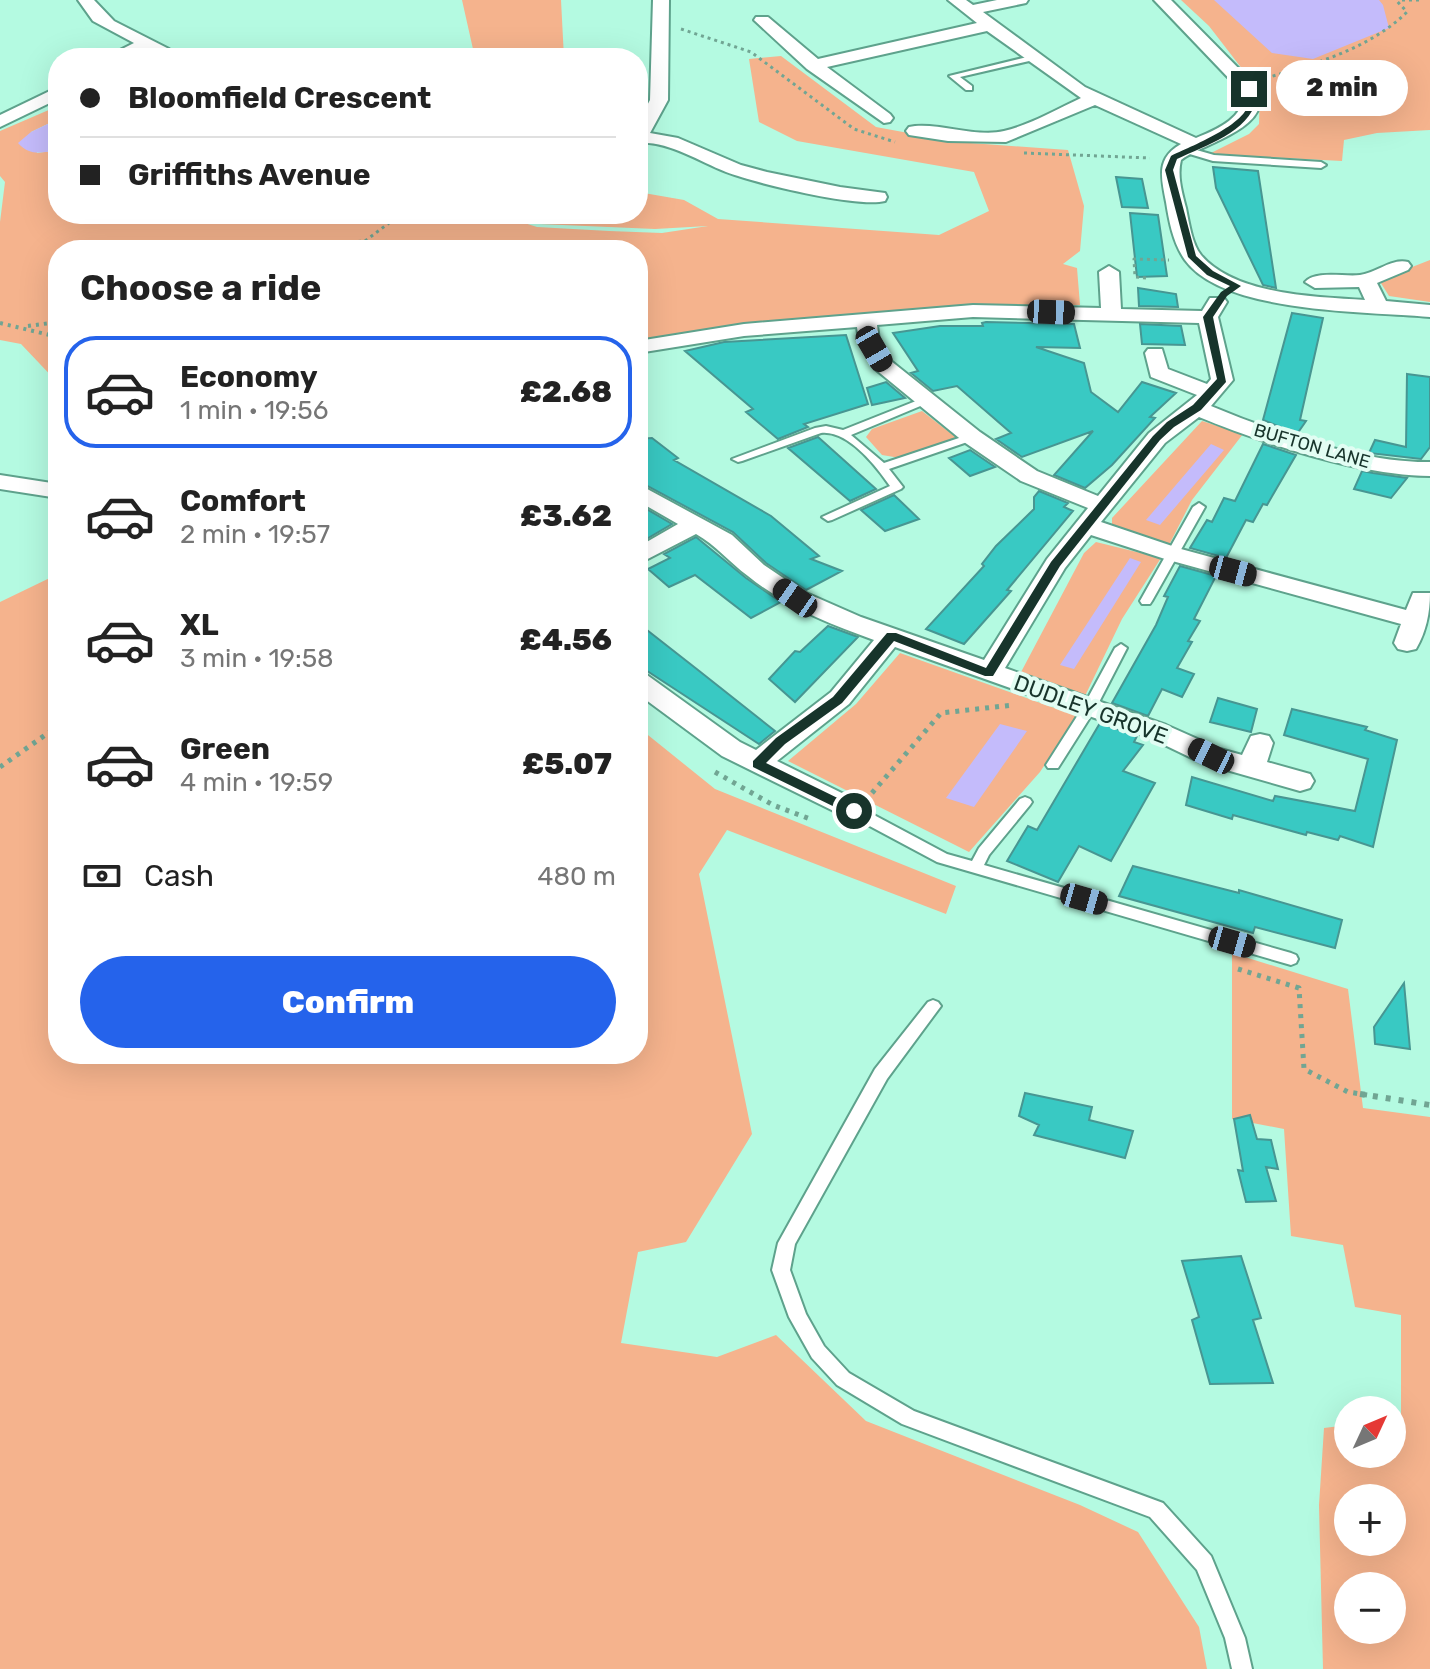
<!DOCTYPE html>
<meta charset="utf-8">
<style>
:root{--surface:#fff;--page:#f2f2f2;--text:#222;--muted:#767676;--line:#e0e0e0;--accent:#2563eb}
body{margin:0;font-family:Rubik,sans-serif;background:var(--page);color:var(--text);height:100vh;display:flex;flex-direction:column;font-size:30px;white-space:nowrap}
*{box-sizing:border-box;margin:0}
p{font-size:26px;color:var(--muted)}
.icon{flex:none;width:44px;height:44px;fill:none;stroke:currentColor;stroke-width:2;stroke-linecap:round;stroke-linejoin:round}
.map{position:relative;flex:1;overflow:hidden}
.panel{position:absolute;left:48px;top:240px;width:600px;height:824px;display:flex;flex-direction:column;background:var(--surface);border-radius:32px;box-shadow:0 8px 32px #0002}
.panel>*{flex:none}
.top-card{position:absolute;left:48px;top:48px;width:600px;height:176px;border-radius:32px;box-shadow:0 8px 32px #0002;display:grid;align-content:center;height:176px;padding:0 32px;background:var(--surface)}
.needle{width:52px;rotate:46deg}
.fabs{position:absolute;left:1334px;top:1396px;display:grid;gap:16px}
.fabs a{display:grid;place-items:center;width:72px;height:72px;border-radius:50%;background:var(--surface);box-shadow:0 8px 32px #0002;font-size:40px}
.end{position:absolute;width:36px;height:36px;margin:-18px;border:10px solid #17342b;background:#fff;box-shadow:0 0 0 4px #fff}
.from{border-radius:50%}
.bubble{position:absolute;height:56px;border-radius:28px;background:var(--surface);box-shadow:0 8px 32px #0002;font-size:26px;font-weight:800;line-height:56px;text-align:center}
.car{position:absolute;width:24px;height:48px;margin:-24px -12px;border-radius:10px;box-shadow:0 0 6px 2px #0007;background:linear-gradient(#222 24%,#8ab4d8 0 40%,#222 0 76%,#8ab4d8 0 86%,#222 0)}
.top-card b{display:flex;align-items:center;gap:28px;height:76px;font-size:30px}
.top-card b+b{border-top:2px solid var(--line)}
.top-card i{width:20px;height:20px;background:var(--text)}
ul{padding:0;list-style:none}
li{display:flex;align-items:center;gap:24px;height:112px;margin:0 16px 12px;padding:0 16px;border:4px solid transparent;border-radius:32px}
li div{flex:1}
li b{display:block;font-size:30px}
li em{font-style:normal;font-weight:800}
li.selected{border-color:var(--accent)}
li>.icon{width:72px;height:72px;stroke-width:1.5}
h2{padding:0 32px;font-size:36px;line-height:96px}
.pay{display:flex;align-items:center;gap:20px;height:88px;padding:0 32px;font-size:30px}
.pay p{margin-inline-start:auto}
.cta{display:flex;gap:16px;margin-top:auto;padding:16px 32px}
.cta a{flex:1;height:92px;border-radius:48px;background:var(--accent);color:#fff;font-size:32px;font-weight:800;line-height:92px;text-align:center}
.map>svg:first-child{display:block}
.green{fill:#f5b38d;fill-rule:evenodd}
.water{fill:#c4bbfb}
.building{fill:#39c9c3;stroke:#479692;stroke-width:2}
.lines{fill:none;stroke-linecap:round;stroke-linejoin:round}
.service-casing{stroke:#5ea28c;stroke-width:4}
.minor-casing{stroke:#5ea28c;stroke-width:4}
.path-far3{stroke:#71a593;stroke-width:3;stroke-dasharray:3 4;stroke-linecap:butt}
.path-far2{stroke:#71a593;stroke-width:4;stroke-dasharray:3 5;stroke-linecap:butt}
.path-far1{stroke:#71a593;stroke-width:5;stroke-dasharray:4 6;stroke-linecap:butt}
.path{stroke:#71a593;stroke-width:6;stroke-dasharray:5 8;stroke-linecap:butt}
.service{fill:#fff;fill-rule:evenodd}
.minor{fill:#fff;fill-rule:evenodd}
.route{fill:#17342b}
.labels{text-anchor:middle;stroke-width:8;stroke-linejoin:round;paint-order:stroke}
.far-street-label{font-size:18px;fill:#17342b;stroke:#e2fdf3}
.street-label{font-size:22px;fill:#17342b;stroke:#e2fdf3}
</style>
<div class="map">
<svg width="1430" height="1669" viewBox="0 0 1430 1669">
<rect width="100%" height="100%" fill="#b4fae1"/>
<path class="green" d="M462,0H561L564,58H475Z
M1181,0H1430V130L1377,133L1344,140L1342,161L1209,154L1249,134L1259,124L1260,92L1209,26Z
M781,56L876,127L957,142L1068,150L1084,206L1080,251L1063,264L1077,268L1080,305C937,309 778,311 638,343V250H58V383L21,344L0,340V222L5,182L0,176V131L58,106V119L31,132L37,153L58,150V214H496L537,227L609,231L662,233L708,226L655,229L539,224L507,214H638V192L684,200L718,219L939,235L989,211L974,172L797,141L759,122L749,59Z
M1430,260V302L1389,296L1379,280Z
M922,411L958,439L900,458L882,455L866,437L872,429Z
M1202,421L1243,434L1192,500L1169,545L1112,529V518Z
M1096,542L1161,558L1122,619L1085,696L1020,674L1084,553Z
M58,574V1054H638V727L715,789L956,886L946,914L727,830L699,874L752,1134L686,1242L638,1252L621,1343L717,1357L776,1335L866,1421L1080,1505L1138,1532L1199,1627L1207,1669H0V602Z
M900,653L1077,716L1040,772L969,852L788,761L856,704Z
M1232,953L1348,989L1363,1108L1430,1117V1669H1323L1319,1505L1324,1428L1348,1425V1454H1392V1419L1401,1417V1315L1355,1307L1343,1245L1291,1236L1284,1129L1232,1119ZM1348,1498H1392V1542H1348ZM1348,1586H1392V1630H1348Z"/>
<path class="water" d="M1214,0H1379L1383,5L1389,28L1313,59L1272,53Z
M58,119V150C42,153 29,156 18,143L31,132Z
M1211,444L1224,450L1160,525L1146,520Z
M1130,558L1141,562L1074,669L1060,665Z
M1000,724L1027,731L974,807L946,798Z"/>
<path class="building" d="M1213,167L1258,171L1276,288L1263,285L1216,188Z
M1116,177L1142,179L1148,208L1122,207Z
M1130,213L1158,215L1167,276L1137,277Z
M1138,288L1176,294L1178,307L1139,306Z
M1292,313L1323,318L1300,420L1306,421L1297,434L1263,420Z
M986,322L1074,324L1080,348L1036,347L1084,363L1091,392L1118,412L1142,382L1176,393L1150,417L1155,418L1112,465L1085,488L1054,475L1093,431L1022,457L996,439L1011,433L957,386L933,391L911,373L918,371L893,333L940,326H983L982,323Z
M1140,324L1181,326L1185,345L1142,344Z
M846,335L868,404L804,424L808,427L778,439L746,412L753,409L685,351L724,342Z
M1407,374L1430,377V447L1421,459L1369,453L1375,440L1406,447Z
M886,382L905,398L872,405L867,388Z
M818,437L876,489L850,501L788,448Z
M652,438L678,458L674,460L771,516L819,556L811,559L842,571L806,590L766,563L733,532L638,481V439Z
M1263,444L1296,455L1267,505L1263,504L1253,522L1246,520L1226,558L1190,548L1207,520L1212,522L1224,498L1235,501Z
M970,450L995,467L970,476L949,458Z
M1362,471L1373,473L1407,478L1391,498L1354,489Z
M1039,491L1068,503L1064,507L1073,511L1007,590L1011,591L964,644L926,629L984,566L982,564L996,546L1034,509V497Z
M894,495L919,519L885,531L861,510Z
M638,504L672,524L643,541L638,537Z
M696,537L746,578L781,602L751,618L695,575L669,587L648,569L670,558L664,554Z
M1180,566L1216,576L1194,619L1200,621L1188,641L1192,642L1177,668L1194,674L1182,697L1162,689L1148,716L1112,703L1156,625L1168,597L1164,596Z
M638,623L698,670L775,731L759,744L638,665Z
M828,626L858,637L795,702L769,679L795,651L800,652Z
M1218,698L1257,709L1251,732L1210,722Z
M1292,709L1367,727L1365,730L1397,740L1373,847L1340,836L1338,840L1307,832L1306,835L1233,815L1232,819L1186,805L1192,777L1273,801L1275,796L1355,811L1368,759L1284,735Z
M1100,723L1137,736L1134,742L1143,745L1123,771L1155,783L1111,861L1079,846L1058,882L1007,861L1028,826L1037,830Z
M1133,866L1239,893V890L1342,920L1335,948L1255,927L1253,933L1119,896Z
M1404,983L1410,1049L1375,1044L1374,1027Z
M1025,1093L1092,1107L1089,1120L1133,1131L1125,1158L1034,1135L1039,1125L1019,1116Z
M1250,1115L1257,1139L1271,1140L1278,1169L1266,1167L1276,1201L1246,1202L1238,1170L1243,1171L1234,1119Z
M1241,1256L1261,1318L1253,1320L1273,1383L1210,1384L1192,1320L1199,1317L1182,1261Z"/>
<g class="lines">
<g class="service-casing">
<path id="service" d="M1035,55H1038V59L960,77L972,86V90H966L949,76Z
M1186,147L1214,155L1321,162L1326,165L1321,168L1213,161L1183,152L1182,150Z
M926,397L931,400L930,402L851,435L884,463L968,435H976V439L889,469L903,487L901,489L832,520L828,521L822,517L890,486C876,466 848,430 821,433L742,461L738,462L732,459L815,428L826,426L843,430Z
M1199,503L1205,507L1152,601L1150,604H1142L1140,601L1193,507Z
M1121,644L1127,648L1096,708L1058,768H1048L1046,765L1083,707L1115,648Z
M1025,797L1030,799L1032,802L1030,805L989,855L984,865L1291,953L1296,955L1298,959L1296,963L1291,965L937,862L849,815L847,811L854,806L859,807L947,854L972,861L979,848L1020,799Z
M933,1000L938,1002L941,1006L938,1010L887,1079L795,1244L790,1270L806,1314L824,1346L849,1373L914,1411L1163,1503L1211,1556L1245,1638L1252,1669H1232L1225,1638L1197,1570L1150,1517L902,1424L837,1385L812,1358L789,1317L772,1270L778,1243L875,1069L928,1002Z"/>
</g>
<g class="minor-casing">
<path id="minor" d="M78,0H94L114,21L169,49L161,54L148,49L126,58H104L134,43L93,21Z
M653,0H669L668,100L650,133L678,138L741,165L767,172L840,187L885,193L887,197L885,201C857,208 755,183 726,172C698,161 669,141 638,143V122L650,100Z
M948,0H966L973,5L997,0H1028L1026,3L983,12L1085,87L1196,138C1216,130 1249,116 1241,91L1154,0H1171L1255,85C1280,127 1202,143 1181,160C1177,176 1182,193 1186,208C1189,223 1192,244 1201,255C1235,295 1316,297 1365,300L1359,287L1315,288L1305,282C1316,270 1344,277 1360,275C1377,273 1391,258 1408,262L1411,266L1408,270L1377,283L1386,301L1430,305V317C1367,311 1224,314 1185,260C1173,243 1169,221 1166,202C1161,177 1156,158 1181,144L1095,105L1006,142L948,141L909,135L906,131L909,127C934,121 976,138 1004,131C1030,125 1057,109 1081,98L987,31L827,67L890,114L893,118L890,122L884,123L807,69L754,20L756,17H768L818,59L977,23Z
M58,87V99L0,127V115Z
M1109,266L1119,272L1121,309L1202,311L1210,298H1224L1227,302L1218,317L1233,380L1211,406C1273,432 1363,463 1430,462V476C1362,476 1262,443 1199,417L1165,443L1101,522L1181,549L1406,610L1413,593H1430C1430,613 1426,632 1416,649L1407,651L1398,649L1394,643L1401,624L1165,559L1091,535L1065,568L1005,668L1166,725L1220,749L1242,755L1251,736L1260,734L1269,736L1273,743L1267,762L1310,774L1314,781L1310,788L1300,791L1202,763L1148,737L895,647L849,704L777,761L864,804L868,811L864,818L854,821L722,756L638,694V672L647,675L740,742L756,750L831,692L874,640C829,624 785,606 748,576C729,562 716,545 696,534L638,564V547L678,524L638,501V484L732,535L764,565L804,592L861,617L984,660L1047,559L1088,508L1021,481L964,442L875,369L859,341L857,327L744,336L638,353V341L744,324L973,305L1101,308L1099,272ZM973,317L1199,323L1211,379L1207,384L1168,369L1162,349H1148L1145,353L1151,377L1197,395L1149,433L1098,496L1037,471L980,432L891,361L879,341L877,325Z
M0,475L58,484V498L0,489Z"/>
</g>
<path class="path-far3" d="M1402,0H1419
M681,29L751,52L854,129L895,142
M1266,78C1315,64 1369,49 1407,12L1396,0
M1024,153L1150,158
M349,250L353,242L365,241L401,214
M1146,278L1135,277L1134,259L1169,260"/>
<path class="path-far2" d="M0,323L58,337
M28,326L58,322"/>
<path class="path-far1" d="M0,767L58,726
M715,772L773,805L810,819
M872,793L941,713L1013,705
M1238,969L1299,988L1304,1069L1348,1092L1373,1096"/>
<path class="path" d="M1360,1094L1430,1105"/>
<use href="#service" class="service"/>
<use href="#minor" class="minor"/>
</g>
<path class="route" d="M1246,88H1252L1257,99C1248,133 1206,145 1177,159L1173,170L1196,256L1213,271L1241,286L1227,296L1213,317L1226,382L1201,410L1174,427L1160,440L1060,566L993,676H985L894,641L842,703L785,744L766,763L858,808V814H849L753,767V761L776,738L833,697L887,633H896L986,668L1051,562L1153,436L1167,422L1193,405L1217,379L1203,317L1221,292L1230,286L1207,275L1188,257L1165,170L1171,156C1189,147 1250,124 1249,100C1249,96 1247,92 1246,88Z"/>
<g class="labels">
<g class="far-street-label">
<text transform="translate(1312 446) rotate(16)" y="6">BUFTON LANE</text>
</g>
<g class="street-label">
<text transform="translate(1091 709) rotate(20)" y="8">DUDLEY GROVE</text>
</g>
</g>
</svg>
<div class="fabs">
<a><svg class="needle" viewBox="-14 -14 28 28"><path d="M0-13l5 13h-10z" fill="#e53935"/><path d="M0 13l5-13h-10z" fill="#767676"/></svg></a>
<a>+</a>
<a>−</a>
</div>
<i class="end from" style="left:854px;top:811px"></i>
<i class="end" style="left:1249px;top:89px"></i>
<div class="bubble" style="left:1276px;top:60px;width:132px">2 min</div>
<i class="car" style="left:1051px;top:312px;rotate:92deg"></i>
<i class="car" style="left:874px;top:349px;rotate:150deg"></i>
<i class="car" style="left:1233px;top:571px;rotate:105deg"></i>
<i class="car" style="left:795px;top:598px;rotate:305deg"></i>
<i class="car" style="left:1211px;top:756px;rotate:296deg"></i>
<i class="car" style="left:1084px;top:899px;rotate:106deg"></i>
<i class="car" style="left:1232px;top:942px;rotate:106deg"></i>
<div class="top-card">
<b><i class="from"></i>Bloomfield Crescent</b>
<b><i></i>Griffiths Avenue</b>
</div>
<section class="panel">
<h2>Choose a ride</h2>
<ul>
<li class="selected"><svg class="icon" aria-label="car" viewBox="0 0 24 24"><path d="M5 17H2v-5l4-1 3-4h7l3 4 3 1v5h-3M9 17h6M6 11h13"/><circle cx="7" cy="17" r="2"/><circle cx="17" cy="17" r="2"/></svg><div><b>Economy</b><p>1 min · 19:56</p></div><em>£2.68</em></li>
<li><svg class="icon" aria-label="car" viewBox="0 0 24 24"><path d="M5 17H2v-5l4-1 3-4h7l3 4 3 1v5h-3M9 17h6M6 11h13"/><circle cx="7" cy="17" r="2"/><circle cx="17" cy="17" r="2"/></svg><div><b>Comfort</b><p>2 min · 19:57</p></div><em>£3.62</em></li>
<li><svg class="icon" aria-label="car" viewBox="0 0 24 24"><path d="M5 17H2v-5l4-1 3-4h7l3 4 3 1v5h-3M9 17h6M6 11h13"/><circle cx="7" cy="17" r="2"/><circle cx="17" cy="17" r="2"/></svg><div><b>XL</b><p>3 min · 19:58</p></div><em>£4.56</em></li>
<li><svg class="icon" aria-label="car" viewBox="0 0 24 24"><path d="M5 17H2v-5l4-1 3-4h7l3 4 3 1v5h-3M9 17h6M6 11h13"/><circle cx="7" cy="17" r="2"/><circle cx="17" cy="17" r="2"/></svg><div><b>Green</b><p>4 min · 19:59</p></div><em>£5.07</em></li>
</ul>
<div class="pay"><svg class="icon" aria-label="cash" viewBox="0 0 24 24"><path d="M3 7h18v10H3z"/><circle cx="12" cy="12" r="2"/></svg>Cash<p>480 m</p></div>
<div class="cta"><a>Confirm</a></div>
</section>
</div>
